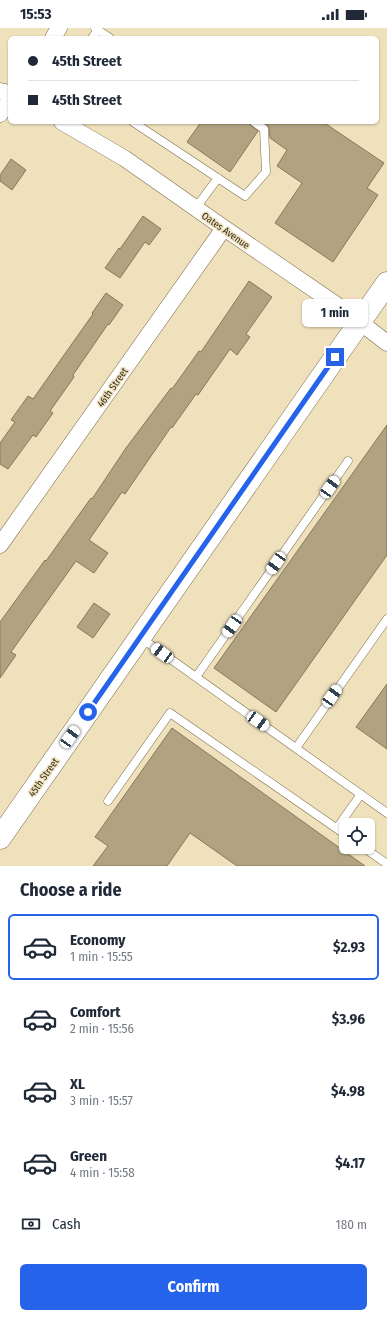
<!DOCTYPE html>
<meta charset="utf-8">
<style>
:root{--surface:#fff;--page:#f6f6f7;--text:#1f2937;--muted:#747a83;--line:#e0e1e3;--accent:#2563eb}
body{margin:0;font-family:"Fira Sans Condensed",sans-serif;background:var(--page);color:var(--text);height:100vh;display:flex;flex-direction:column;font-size:15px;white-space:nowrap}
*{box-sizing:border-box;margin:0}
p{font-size:13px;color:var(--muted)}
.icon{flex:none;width:22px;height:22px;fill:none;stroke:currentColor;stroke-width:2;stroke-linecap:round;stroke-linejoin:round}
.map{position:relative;height:838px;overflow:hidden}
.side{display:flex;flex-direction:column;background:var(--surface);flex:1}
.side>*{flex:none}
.banner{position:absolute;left:8px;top:8px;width:371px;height:88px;border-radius:6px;box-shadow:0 1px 3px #0004;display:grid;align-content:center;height:88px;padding:0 20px;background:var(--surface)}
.controls{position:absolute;left:339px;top:790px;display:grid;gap:8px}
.controls a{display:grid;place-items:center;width:36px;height:36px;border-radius:6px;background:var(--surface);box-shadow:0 1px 3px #0004;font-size:20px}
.end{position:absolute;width:18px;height:18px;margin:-9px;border:5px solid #2563eb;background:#fff;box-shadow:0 0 0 2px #fff}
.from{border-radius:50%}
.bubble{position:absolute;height:28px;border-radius:6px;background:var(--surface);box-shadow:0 1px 3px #0004;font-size:13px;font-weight:700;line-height:28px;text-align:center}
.car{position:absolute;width:12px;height:24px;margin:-12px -6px;border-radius:5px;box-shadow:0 0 3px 1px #0007;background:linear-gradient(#fff 24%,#345 0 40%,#fff 0 76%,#345 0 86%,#fff 0)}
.banner b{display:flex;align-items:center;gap:14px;height:38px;font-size:15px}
.banner b+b{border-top:1px solid var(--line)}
.banner i{width:10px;height:10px;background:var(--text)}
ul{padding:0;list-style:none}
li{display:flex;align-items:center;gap:12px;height:66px;margin:0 8px 6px;padding:0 12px;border:2px solid transparent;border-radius:6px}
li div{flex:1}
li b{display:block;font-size:15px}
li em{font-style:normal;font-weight:700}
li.selected{border-color:var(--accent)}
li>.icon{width:36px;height:36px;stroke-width:1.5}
h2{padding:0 20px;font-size:18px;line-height:48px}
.pay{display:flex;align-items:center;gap:10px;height:44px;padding:0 20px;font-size:15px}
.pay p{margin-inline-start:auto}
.action{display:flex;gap:8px;margin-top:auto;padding:8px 20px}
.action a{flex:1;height:46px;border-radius:6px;background:var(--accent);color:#fff;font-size:16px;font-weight:700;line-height:46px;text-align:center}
.status{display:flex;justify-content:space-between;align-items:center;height:28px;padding:0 20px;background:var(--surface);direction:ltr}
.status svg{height:11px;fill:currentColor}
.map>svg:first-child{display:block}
.building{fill:#b1a381;stroke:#877958}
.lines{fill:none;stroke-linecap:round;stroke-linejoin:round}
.lane-casing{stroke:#7a6c4c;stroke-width:9}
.street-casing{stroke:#7a6c4c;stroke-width:17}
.primary-casing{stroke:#7a6c4c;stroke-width:23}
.lane{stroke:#fff;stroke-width:8}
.street{stroke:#fff;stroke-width:16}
.primary{stroke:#fff;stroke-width:22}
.route{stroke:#2563eb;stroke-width:5}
.labels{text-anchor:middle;stroke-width:3;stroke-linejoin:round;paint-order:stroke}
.street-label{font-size:10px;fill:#342f21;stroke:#f0e1bd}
</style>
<div class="status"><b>15:53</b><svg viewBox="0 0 49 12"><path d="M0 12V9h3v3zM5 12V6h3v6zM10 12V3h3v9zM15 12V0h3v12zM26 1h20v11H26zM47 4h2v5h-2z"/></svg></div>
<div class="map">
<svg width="387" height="838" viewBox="0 0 387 838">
<rect width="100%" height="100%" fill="#f0e1bd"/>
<path class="building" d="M201,94H249L251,98L258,103L230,144L187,114Z
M264,94H323L384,135L367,160L378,167L333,234L275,195L302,155L277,138L287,122L270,110L269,99Z
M11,131L26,142L12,162L0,153V147Z
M143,188L161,201L149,217L145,214L120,250L105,240L119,220L120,221Z
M249,253L272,269L246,306L250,309L237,327L230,321L198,367L196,366L172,400L171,399L125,466L122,464L89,512L108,525L94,545L76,533L11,624L16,627L0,650V594L45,532L46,533L91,470L92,471L126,420L171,360L172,361L199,323L201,324Z
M106,265L123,277L109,297L108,296L73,347L74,349L50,383L53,385L36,409L33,407L8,441L0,436V415L15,394L11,392L28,368L33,371L93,286L92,285Z
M387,397V527L276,684L214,640Z
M94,575L110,586L93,610L77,599Z
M387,656V721L356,699Z
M172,700L365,838H237L190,805L167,838H93L108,818L95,809Z"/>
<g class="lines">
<g class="lane-casing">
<path id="lane" d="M95,0L110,10
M92,10L98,2
M133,94L245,168L266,144L264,101L254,94
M195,181L218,150
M141,610L387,785
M196,649L348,433
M296,720L387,591
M108,773L170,685L346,807
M337,800L361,766
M363,819L387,836"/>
</g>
<g class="street-casing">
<path id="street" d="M53,10L59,0
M0,63L10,65
M0,86L10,72
M62,94L124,130L224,200L347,284L387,315
M0,517L224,200"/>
</g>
<g class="primary-casing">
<path id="primary" d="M0,810L387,255"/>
</g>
<use href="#lane" class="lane"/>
<use href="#street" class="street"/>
<use href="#primary" class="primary"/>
</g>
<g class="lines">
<path class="route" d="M88,684L335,329"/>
</g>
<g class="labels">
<g class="street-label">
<text transform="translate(226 202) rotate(35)" y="4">Oates Avenue</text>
<text transform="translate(112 359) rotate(-55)" y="4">46th Street</text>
<text transform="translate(43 749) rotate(-55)" y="4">45th Street</text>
</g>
</g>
</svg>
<div class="controls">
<a><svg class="icon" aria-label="locate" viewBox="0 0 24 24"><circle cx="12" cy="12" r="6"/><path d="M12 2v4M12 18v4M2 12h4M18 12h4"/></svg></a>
</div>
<i class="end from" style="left:88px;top:684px"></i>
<i class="end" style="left:335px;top:329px"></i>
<div class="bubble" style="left:302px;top:271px;width:66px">1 min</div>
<i class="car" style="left:330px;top:459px;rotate:35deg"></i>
<i class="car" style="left:276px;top:535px;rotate:215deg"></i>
<i class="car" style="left:232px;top:598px;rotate:215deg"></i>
<i class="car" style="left:162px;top:625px;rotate:306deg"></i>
<i class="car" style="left:332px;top:668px;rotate:35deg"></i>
<i class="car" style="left:258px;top:693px;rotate:125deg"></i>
<i class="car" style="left:70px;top:709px;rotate:35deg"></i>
<div class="banner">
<b><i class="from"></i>45th Street</b>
<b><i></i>45th Street</b>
</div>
</div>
<section class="side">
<h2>Choose a ride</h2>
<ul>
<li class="selected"><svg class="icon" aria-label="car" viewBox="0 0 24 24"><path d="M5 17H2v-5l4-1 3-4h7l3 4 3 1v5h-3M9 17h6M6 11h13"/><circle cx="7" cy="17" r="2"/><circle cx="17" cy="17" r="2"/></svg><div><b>Economy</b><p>1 min · 15:55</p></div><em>$2.93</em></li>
<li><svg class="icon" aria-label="car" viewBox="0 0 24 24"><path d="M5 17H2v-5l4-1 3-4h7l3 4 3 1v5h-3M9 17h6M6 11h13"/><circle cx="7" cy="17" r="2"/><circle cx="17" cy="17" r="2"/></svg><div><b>Comfort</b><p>2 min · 15:56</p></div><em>$3.96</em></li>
<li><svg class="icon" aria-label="car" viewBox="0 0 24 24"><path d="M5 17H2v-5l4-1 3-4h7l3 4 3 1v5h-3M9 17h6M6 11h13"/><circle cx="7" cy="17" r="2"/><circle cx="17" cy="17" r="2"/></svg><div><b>XL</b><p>3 min · 15:57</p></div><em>$4.98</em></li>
<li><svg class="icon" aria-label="car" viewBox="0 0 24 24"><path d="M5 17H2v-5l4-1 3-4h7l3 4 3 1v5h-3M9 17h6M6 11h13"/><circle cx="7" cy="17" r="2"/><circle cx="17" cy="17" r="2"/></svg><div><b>Green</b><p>4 min · 15:58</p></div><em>$4.17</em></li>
</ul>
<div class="pay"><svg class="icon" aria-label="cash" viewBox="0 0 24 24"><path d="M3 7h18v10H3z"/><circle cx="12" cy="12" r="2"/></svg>Cash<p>180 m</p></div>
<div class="action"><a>Confirm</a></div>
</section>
